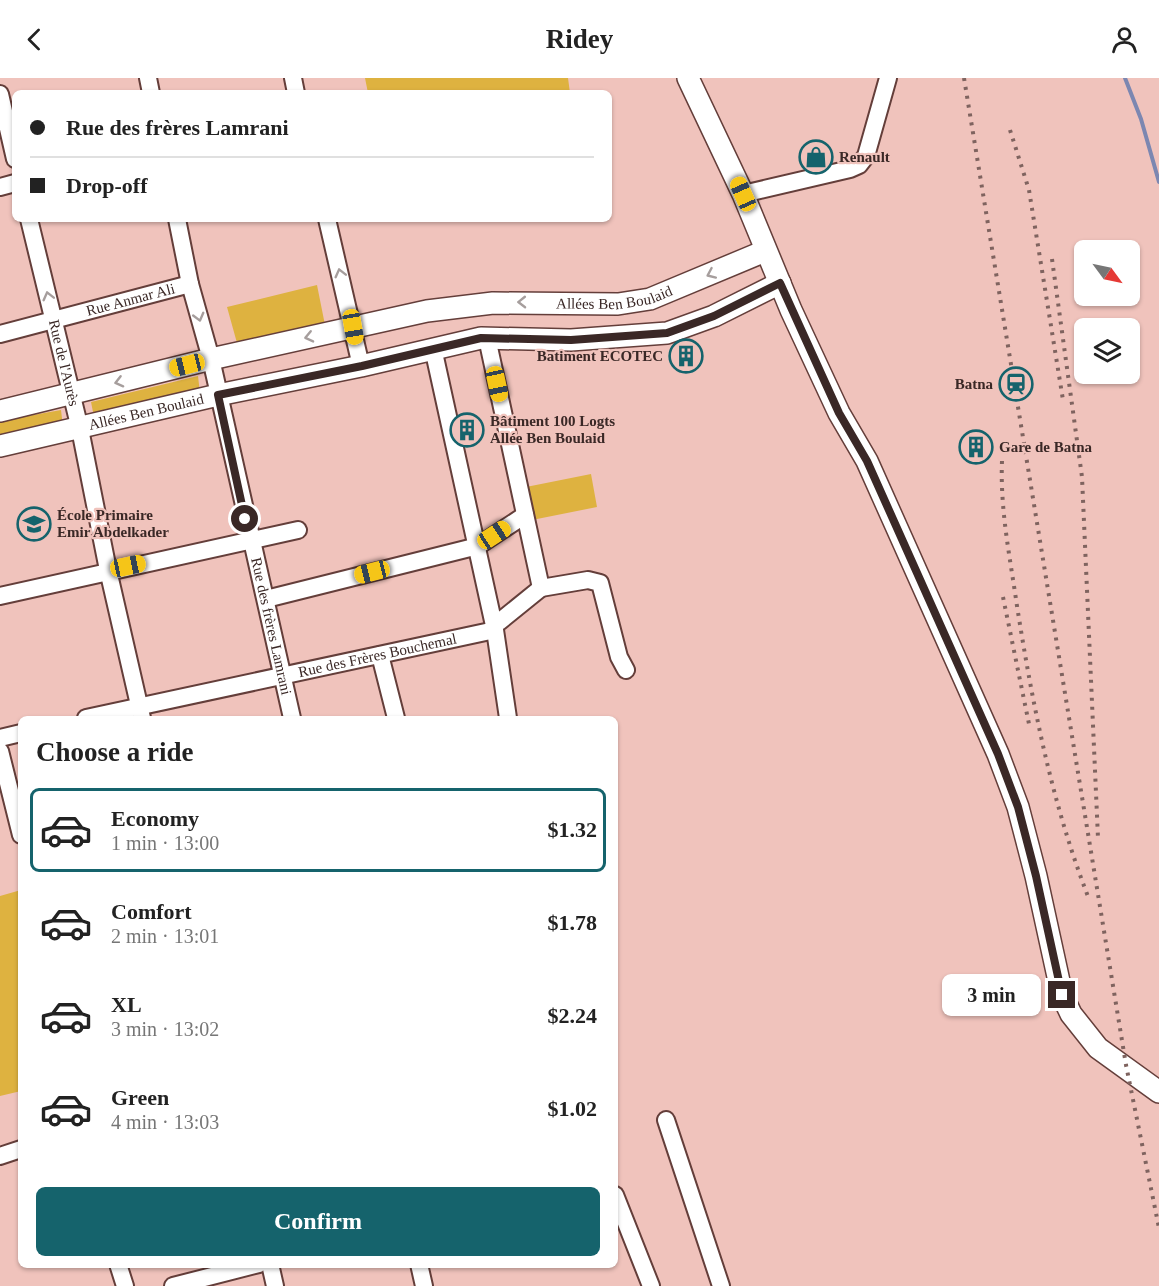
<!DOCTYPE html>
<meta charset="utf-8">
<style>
:root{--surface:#fff;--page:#f6f6f6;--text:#222;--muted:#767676;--line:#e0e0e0;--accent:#15636c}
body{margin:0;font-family:"Times New Roman",serif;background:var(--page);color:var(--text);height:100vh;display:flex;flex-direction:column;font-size:22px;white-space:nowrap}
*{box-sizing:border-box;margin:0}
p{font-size:20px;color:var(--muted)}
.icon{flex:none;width:33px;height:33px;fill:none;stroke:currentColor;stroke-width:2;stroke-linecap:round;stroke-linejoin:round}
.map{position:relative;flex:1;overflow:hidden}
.side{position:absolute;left:18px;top:638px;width:600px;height:552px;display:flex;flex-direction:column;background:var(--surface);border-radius:9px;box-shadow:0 2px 4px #0004}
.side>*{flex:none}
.banner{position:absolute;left:12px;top:12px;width:600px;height:132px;border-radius:9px;box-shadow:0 2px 4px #0004;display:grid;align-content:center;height:132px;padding:0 18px;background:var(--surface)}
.needle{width:39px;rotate:123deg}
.tools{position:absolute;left:1074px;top:162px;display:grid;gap:12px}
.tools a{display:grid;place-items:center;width:66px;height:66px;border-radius:9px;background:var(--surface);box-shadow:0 2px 4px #0004;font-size:30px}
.end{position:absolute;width:27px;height:27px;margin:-14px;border:8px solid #3a2826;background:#fff;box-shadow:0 0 0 3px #fff}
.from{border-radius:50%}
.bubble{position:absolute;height:42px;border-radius:9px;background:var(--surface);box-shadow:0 2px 4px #0004;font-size:20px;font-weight:700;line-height:42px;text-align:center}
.car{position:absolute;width:18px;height:36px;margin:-18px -9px;border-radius:8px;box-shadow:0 0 4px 2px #0007;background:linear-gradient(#f5c518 24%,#345 0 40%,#f5c518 0 76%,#345 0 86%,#f5c518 0)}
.banner b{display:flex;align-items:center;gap:21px;height:57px;font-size:22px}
.banner b+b{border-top:2px solid var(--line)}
.banner i{width:15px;height:15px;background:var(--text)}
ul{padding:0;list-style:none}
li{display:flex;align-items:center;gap:18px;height:84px;margin:0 12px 9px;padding:0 6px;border:3px solid transparent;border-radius:9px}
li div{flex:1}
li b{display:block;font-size:22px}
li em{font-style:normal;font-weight:700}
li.active{border-color:var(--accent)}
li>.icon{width:54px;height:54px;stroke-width:1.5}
h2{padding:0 18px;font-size:27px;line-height:72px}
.cta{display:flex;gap:12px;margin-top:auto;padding:12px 18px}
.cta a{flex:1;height:69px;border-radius:9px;background:var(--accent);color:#fff;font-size:24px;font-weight:700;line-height:69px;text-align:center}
header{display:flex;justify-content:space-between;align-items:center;height:78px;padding:0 18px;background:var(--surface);font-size:27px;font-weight:700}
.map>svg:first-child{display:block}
.green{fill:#deb240}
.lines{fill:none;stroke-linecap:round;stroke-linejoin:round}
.stream{stroke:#7c87b1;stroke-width:4}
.minor-casing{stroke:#643e3a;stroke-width:20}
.major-casing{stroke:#643e3a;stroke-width:24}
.minor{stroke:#fff;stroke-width:16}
.major{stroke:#fff;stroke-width:21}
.rail{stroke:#7f635f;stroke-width:4;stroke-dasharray:3 6;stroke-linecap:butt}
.oneway{stroke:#a69e9d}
.route{stroke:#3a2826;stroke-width:8}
.labels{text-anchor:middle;stroke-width:4.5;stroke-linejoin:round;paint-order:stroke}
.poi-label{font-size:15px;font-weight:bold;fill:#3a2826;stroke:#f0c3bc;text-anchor:start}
.street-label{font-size:15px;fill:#3a2826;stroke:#f0c3bc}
</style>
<header><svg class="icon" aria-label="back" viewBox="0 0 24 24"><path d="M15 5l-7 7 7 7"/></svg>Ridey<svg class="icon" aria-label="person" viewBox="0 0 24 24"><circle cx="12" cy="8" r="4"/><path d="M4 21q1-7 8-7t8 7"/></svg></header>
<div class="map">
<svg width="1159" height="1208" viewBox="0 0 1159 1208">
<rect width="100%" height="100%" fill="#f0c3bc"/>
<path class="green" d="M365,0H568L570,15H368Z
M317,207L325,247L237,265L227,229Z
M198,298L200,315L95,344L91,324Z
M61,332L63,349L0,362V343Z
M591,396L597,429L532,442L526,409Z
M21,812V1013L0,1018V818Z"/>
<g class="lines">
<path class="stream" d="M1125,0L1141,41L1159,104"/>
<g class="minor-casing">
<g id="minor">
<path d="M148,0L151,15"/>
<path d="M293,0L296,15"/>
<path d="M0,16L15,81"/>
<path d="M0,109L15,105"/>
<path d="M743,116L850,91L859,87L866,78L888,0"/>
<path id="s1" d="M29,141L80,351L108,492L142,640"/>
<path id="s2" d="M177,141L190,206L211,281L292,640"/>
<path d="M327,141L361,288"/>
<path id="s3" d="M0,256L190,206"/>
<path d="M487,260L541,510L588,502L600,505L619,579L626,592"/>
<path d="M433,270L495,552L508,640"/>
<path d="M0,518L298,452"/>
<path d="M266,521L478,468L525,437"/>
<path d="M499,544L541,510"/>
<path d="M380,577L396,640"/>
<path id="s4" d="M86,640L495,552"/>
<path d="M0,660L21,655"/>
<path d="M0,673L21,757"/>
<path d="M666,1042L721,1208"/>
<path d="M0,1078L21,1071"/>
<path d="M615,1117L651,1208"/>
<path d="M118,1186L125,1208"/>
<path d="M270,1186L275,1208"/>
<path d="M419,1186L424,1208"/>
<path d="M173,1208L259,1186"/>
</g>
</g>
<g class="major-casing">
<g id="major">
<path d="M688,0L743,116L791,232L839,335L867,383L998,676L1018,729L1036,798L1062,917L1071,936L1098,970L1159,1014"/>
<path id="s5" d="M0,333L211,281L427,233L493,225L618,226L650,221L765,173"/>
<path id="s6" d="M0,368L218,317L361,288L481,260L571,262L667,255L714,238L780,205"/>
</g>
</g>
<use href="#minor" class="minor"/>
<use href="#major" class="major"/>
<path class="rail" d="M964,0L1126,987L1159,1150
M1010,52L1029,112L1063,322
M1052,181L1082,399L1098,760
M1002,383C1000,432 1010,479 1017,528C1033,629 1052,726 1089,821
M1003,519L1029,646"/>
</g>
<defs><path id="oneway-chevron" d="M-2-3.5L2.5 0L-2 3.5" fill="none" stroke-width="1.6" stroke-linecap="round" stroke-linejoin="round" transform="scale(1.5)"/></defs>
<g class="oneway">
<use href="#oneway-chevron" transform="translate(340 195) rotate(-104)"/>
<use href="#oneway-chevron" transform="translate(711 196) rotate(156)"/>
<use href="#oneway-chevron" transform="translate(48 218) rotate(-104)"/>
<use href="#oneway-chevron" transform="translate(522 224) rotate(179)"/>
<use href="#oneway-chevron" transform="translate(199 239) rotate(75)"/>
<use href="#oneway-chevron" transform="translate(309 259) rotate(167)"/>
<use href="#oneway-chevron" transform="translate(119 304) rotate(166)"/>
</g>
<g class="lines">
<path class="route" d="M245,441L218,317L362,288L481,260L571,262L667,255L714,238L780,205L839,335L867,383L998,676L1018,729L1036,798L1062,917"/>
</g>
<defs>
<g id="shop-ring" transform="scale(1.725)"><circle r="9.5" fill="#f0c3bc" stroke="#15636c" stroke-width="1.5"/><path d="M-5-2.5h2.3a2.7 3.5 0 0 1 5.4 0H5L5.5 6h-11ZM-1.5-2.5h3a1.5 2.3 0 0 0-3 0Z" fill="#15636c"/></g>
<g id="building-ring" transform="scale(1.725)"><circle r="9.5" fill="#f0c3bc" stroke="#15636c" stroke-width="1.5"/><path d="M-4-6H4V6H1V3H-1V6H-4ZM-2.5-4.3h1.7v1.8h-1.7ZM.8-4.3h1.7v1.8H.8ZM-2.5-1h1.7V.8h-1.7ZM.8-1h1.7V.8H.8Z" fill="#15636c"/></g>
<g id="station-ring" transform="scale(1.725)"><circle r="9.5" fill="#f0c3bc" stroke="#15636c" stroke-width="1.5"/><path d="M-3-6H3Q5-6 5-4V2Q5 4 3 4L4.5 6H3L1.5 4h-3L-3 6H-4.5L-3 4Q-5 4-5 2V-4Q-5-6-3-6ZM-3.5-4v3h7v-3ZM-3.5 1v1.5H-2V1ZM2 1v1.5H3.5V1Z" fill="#15636c"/></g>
<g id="school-ring" transform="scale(1.725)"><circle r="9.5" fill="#f0c3bc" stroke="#15636c" stroke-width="1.5"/><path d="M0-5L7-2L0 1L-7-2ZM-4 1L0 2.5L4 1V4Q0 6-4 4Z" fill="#15636c"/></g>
</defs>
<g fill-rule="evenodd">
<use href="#shop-ring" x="816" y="79"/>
<use href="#building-ring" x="686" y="278"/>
<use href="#station-ring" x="1016" y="306"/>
<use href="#building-ring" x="467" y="352"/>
<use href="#building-ring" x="976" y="369"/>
<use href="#school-ring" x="34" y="446"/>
</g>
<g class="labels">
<g class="poi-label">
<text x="839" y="84">Renault</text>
<text x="663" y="283" text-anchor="end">Batiment ECOTEC</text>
<text x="993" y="311" text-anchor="end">Batna</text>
<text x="490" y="348">Bâtiment 100 Logts<tspan x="490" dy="17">Allée Ben Boulaid</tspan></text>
<text x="999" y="374">Gare de Batna</text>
<text x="57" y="442">École Primaire<tspan x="57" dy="17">Emir Abdelkader</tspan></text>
</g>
<g class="street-label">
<text dy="5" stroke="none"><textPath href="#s5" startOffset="627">Allées Ben Boulaid</textPath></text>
<text dy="5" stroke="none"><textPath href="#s3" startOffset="135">Rue Anmar Ali</textPath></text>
<text dy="5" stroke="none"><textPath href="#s1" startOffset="148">Rue de l'Aurès</textPath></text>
<text dy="5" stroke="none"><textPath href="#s6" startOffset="150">Allées Ben Boulaid</textPath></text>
<text dy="5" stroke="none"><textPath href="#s2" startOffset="418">Rue des frères Lamrani</textPath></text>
<text dy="5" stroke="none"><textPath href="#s4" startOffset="298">Rue des Frères Bouchemal</textPath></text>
</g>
</g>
</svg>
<div class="tools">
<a><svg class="needle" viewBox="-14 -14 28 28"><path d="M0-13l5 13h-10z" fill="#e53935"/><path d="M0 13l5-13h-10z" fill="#767676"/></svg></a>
<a><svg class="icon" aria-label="layers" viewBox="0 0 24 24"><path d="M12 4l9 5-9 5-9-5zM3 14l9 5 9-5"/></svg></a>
</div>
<i class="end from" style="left:245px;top:441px"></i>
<i class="end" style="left:1062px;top:917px"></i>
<div class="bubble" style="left:942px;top:896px;width:99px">3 min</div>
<i class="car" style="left:743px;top:116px;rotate:336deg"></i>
<i class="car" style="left:353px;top:249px;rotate:170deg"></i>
<i class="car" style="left:187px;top:287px;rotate:256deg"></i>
<i class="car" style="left:497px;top:306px;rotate:168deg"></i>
<i class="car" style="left:494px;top:457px;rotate:57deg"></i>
<i class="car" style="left:128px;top:488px;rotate:78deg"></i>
<i class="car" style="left:372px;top:494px;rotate:256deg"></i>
<div class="banner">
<b><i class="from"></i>Rue des frères Lamrani</b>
<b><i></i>Drop-off</b>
</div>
<section class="side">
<h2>Choose a ride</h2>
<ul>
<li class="active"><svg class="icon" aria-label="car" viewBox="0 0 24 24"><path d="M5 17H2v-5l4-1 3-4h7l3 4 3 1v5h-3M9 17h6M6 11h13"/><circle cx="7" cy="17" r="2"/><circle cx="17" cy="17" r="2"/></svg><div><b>Economy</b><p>1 min · 13:00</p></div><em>$1.32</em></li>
<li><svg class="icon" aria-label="car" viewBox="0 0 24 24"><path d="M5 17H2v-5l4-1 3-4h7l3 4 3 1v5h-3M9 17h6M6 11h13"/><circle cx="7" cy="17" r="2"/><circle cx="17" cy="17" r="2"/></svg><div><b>Comfort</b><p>2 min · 13:01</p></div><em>$1.78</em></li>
<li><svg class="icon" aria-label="car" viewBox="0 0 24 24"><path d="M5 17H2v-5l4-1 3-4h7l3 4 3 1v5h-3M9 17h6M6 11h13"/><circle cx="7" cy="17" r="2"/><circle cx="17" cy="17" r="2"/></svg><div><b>XL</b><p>3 min · 13:02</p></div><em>$2.24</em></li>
<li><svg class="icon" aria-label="car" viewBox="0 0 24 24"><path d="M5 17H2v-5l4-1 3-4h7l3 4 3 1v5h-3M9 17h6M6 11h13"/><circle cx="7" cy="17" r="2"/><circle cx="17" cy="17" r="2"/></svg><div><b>Green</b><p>4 min · 13:03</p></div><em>$1.02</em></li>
</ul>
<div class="cta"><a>Confirm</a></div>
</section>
</div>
